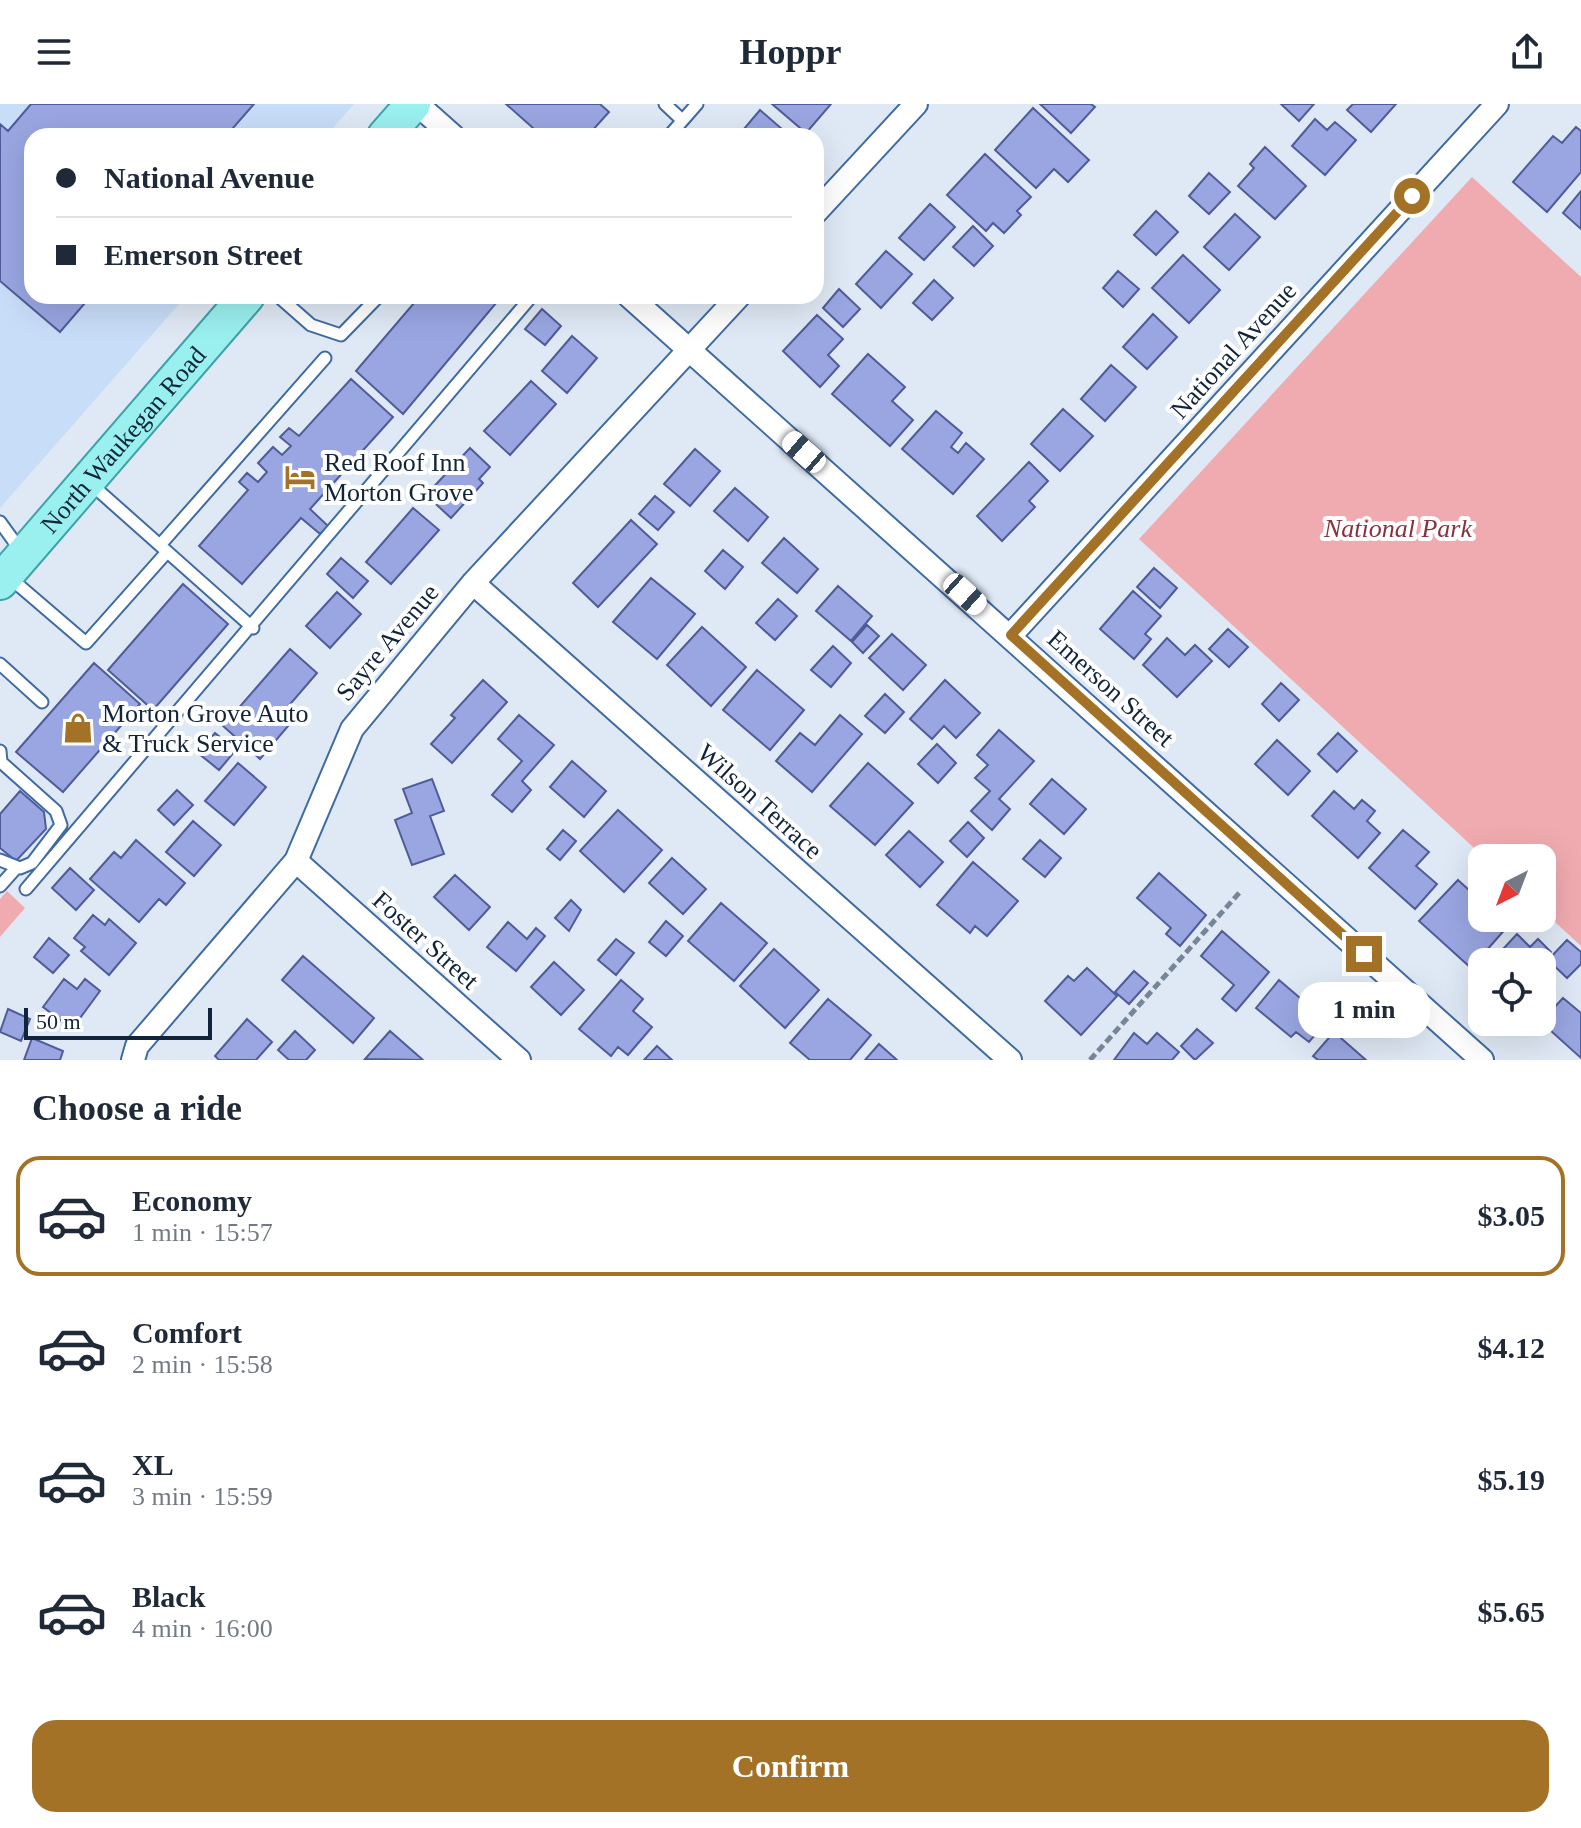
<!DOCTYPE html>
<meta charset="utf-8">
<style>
:root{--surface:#fff;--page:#f6f6f7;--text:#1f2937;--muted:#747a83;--line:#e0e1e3;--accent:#a37227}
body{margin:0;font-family:Georgia,serif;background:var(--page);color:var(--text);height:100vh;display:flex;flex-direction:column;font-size:30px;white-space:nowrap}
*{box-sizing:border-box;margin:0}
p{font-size:26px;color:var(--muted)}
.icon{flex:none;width:44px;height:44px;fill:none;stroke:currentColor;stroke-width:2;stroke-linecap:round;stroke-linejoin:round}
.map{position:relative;height:956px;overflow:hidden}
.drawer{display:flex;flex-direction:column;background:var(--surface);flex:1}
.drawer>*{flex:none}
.top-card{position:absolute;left:24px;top:24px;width:800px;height:176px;border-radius:24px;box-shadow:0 8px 32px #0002;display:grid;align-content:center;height:176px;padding:0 32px;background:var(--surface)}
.needle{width:52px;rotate:222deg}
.buttons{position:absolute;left:1468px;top:740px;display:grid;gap:16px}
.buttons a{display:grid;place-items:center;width:88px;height:88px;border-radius:16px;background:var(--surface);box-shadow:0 8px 32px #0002;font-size:40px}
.scale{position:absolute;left:24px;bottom:20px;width:188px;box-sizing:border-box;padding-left:8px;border:4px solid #11243b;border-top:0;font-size:22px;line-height:28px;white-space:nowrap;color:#11243b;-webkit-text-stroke:6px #fff;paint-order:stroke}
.end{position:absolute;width:36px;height:36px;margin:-18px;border:10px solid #a37227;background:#fff;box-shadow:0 0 0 4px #fff}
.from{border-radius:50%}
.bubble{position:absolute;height:56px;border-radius:24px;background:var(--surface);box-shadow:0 8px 32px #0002;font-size:26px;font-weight:700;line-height:56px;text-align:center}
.car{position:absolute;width:24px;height:48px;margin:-24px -12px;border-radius:10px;box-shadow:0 0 6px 2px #0007;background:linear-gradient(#fff 24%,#345 0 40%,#fff 0 76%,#345 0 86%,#fff 0)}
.top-card b{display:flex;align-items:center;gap:28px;height:76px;font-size:30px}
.top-card b+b{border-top:2px solid var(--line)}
.top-card i{width:20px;height:20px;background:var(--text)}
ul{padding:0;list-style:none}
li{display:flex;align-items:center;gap:24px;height:120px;margin:0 16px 12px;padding:0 16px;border:4px solid transparent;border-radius:24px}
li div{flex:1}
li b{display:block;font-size:30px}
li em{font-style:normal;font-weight:700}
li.current{border-color:var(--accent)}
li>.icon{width:72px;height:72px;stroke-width:1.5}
h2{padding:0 32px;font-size:36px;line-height:96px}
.action{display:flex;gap:16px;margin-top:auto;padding:16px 32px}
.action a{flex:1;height:92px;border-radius:24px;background:var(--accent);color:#fff;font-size:32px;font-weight:700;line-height:92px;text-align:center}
header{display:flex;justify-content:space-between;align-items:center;height:104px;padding:0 32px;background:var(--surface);font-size:36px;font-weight:700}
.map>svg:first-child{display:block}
.built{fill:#c8ddf8}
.green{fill:#f0abb0}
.building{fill:#99a6e1;stroke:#505b99;stroke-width:2}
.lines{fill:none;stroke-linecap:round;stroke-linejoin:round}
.service-casing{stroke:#3f6ba2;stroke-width:15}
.minor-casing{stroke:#3f6ba2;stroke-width:26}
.primary-casing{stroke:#3ea2aa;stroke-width:38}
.path{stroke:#768597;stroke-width:5;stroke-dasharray:8 4;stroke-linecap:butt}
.service{stroke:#fff;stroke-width:11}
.minor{stroke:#fff;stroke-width:22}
.primary{stroke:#9af0ef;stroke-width:34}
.route{stroke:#a37227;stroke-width:10}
.labels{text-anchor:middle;stroke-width:8;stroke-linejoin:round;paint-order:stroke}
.street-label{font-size:26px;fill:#11243b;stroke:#fff}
.poi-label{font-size:26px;fill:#11243b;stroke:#fff;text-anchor:start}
.park-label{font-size:26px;font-style:italic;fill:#87333f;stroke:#fff}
</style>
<header><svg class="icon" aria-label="menu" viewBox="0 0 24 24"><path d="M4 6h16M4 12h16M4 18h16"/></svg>Hoppr<svg class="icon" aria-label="share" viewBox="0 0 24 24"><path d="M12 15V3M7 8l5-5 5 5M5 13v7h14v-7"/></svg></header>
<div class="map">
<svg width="1581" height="956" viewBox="0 0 1581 956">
<rect width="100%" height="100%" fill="#dfe9f5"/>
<path class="built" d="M0,0H354L326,32H32V192H186L0,404Z"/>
<path class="green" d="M1472,73L1581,173V842L1542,806V754H1485L1139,435Z
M7,787L25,804L0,833V795Z"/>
<path class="building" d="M31,0H254L226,32H32V192H91L60,228L0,177V20L8,27Z
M506,0H600L609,8L590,29L594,32H542Z
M772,0H831L806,29Z
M1040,0H1091L1095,3L1071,29Z
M1281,0H1314L1299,17Z
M1353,0H1396L1371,28L1347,6Z
M1033,4L1089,56L1068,78L1054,65L1036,84L995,46Z
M760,6L790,32H738Z
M1315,15L1327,26L1335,18L1356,36L1325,71L1292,42Z
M1576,23L1581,27V68L1547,108L1513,78L1553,32L1562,39Z
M1265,43L1306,82L1275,115L1238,82L1254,64L1250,60Z
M985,50L1031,93L1017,107L1021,111L1004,129L993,119L986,127L947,91Z
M1209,69L1230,88L1209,110L1189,92Z
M1581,87V125L1563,109Z
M930,100L955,123L924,156L899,134Z
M1156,107L1178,128L1156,151L1134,131Z
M1235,110L1260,133L1229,166L1204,143Z
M973,122L993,142L974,162L953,143Z
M886,147L912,170L881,204L856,180Z
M1183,151L1220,186L1189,219L1152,184Z
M1118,167L1139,185L1123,203L1103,184Z
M934,176L953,194L932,216L913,199Z
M839,185L860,205L843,223L823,204Z
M420,192H502L403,310L356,267Z
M542,205L561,222L545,241L525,225Z
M1153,210L1177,233L1147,265L1123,243Z
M817,211L843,235L828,251L839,262L820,283L783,247Z
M572,232L597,254L567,289L542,267Z
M868,250L905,283L892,297L913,316L890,342L832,290Z
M1111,261L1136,283L1105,317L1081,295Z
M351,275L393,313L310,405L328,422L320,430L301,414L242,480L199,442L248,386L239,378L247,369L258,378L267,368L258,359L273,343L282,351L291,342L280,333L289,324L299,332Z
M531,277L556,300L510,351L484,327Z
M1063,305L1093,332L1060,367L1031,340Z
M936,307L962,329L951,343L958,349L966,339L984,355L953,390L902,345Z
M470,344L490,363L479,375L483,379L451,414L426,391Z
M695,345L720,367L690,402L664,380Z
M1029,358L1048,377L1029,397L1035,403L1002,437L977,412Z
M735,384L768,413L748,437L714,407Z
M655,392L674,408L658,426L639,410Z
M413,404L439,426L391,480L366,458Z
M631,416L657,440L598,503L573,479Z
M784,434L818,465L797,489L762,459Z
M723,446L743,463L725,485L705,467Z
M341,454L368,477L353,494L327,470Z
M1154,464L1177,484L1160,504L1137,483Z
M651,474L695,510L657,555L613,518Z
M183,480L228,520L153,606L108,566Z
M838,482L872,512L851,537L816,507Z
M1133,487L1161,512L1145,530L1151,535L1134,555L1100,525Z
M337,488L361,510L330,544L306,522Z
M778,495L797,512L775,536L756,519Z
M867,521L879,532L863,549L852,538Z
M702,523L746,563L711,602L667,561Z
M1228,525L1248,543L1229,563L1209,545Z
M892,530L926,561L903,586L869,554Z
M1167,534L1185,551L1195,541L1212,557L1177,593L1143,561Z
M833,542L851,559L831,583L811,566Z
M290,545L317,569L279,613L289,621L260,655L223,622Z
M94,559L140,600L63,688L16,648Z
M757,566L804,606L770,646L723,606Z
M483,576L507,598L452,659L431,640L455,614L451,611Z
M945,576L980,609L956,634L944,622L932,635L910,615Z
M1281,579L1299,596L1279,617L1262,600Z
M885,590L904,608L885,629L865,612Z
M519,611L554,641L522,677L531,686L512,708L492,691L522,657L498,635Z
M840,611L862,630L812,688L776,657L800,629L815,641Z
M999,626L1034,657L999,695L1010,705L992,726L971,707L990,687L975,674L988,661L977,651Z
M215,629L236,646L219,666L198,649Z
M1338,629L1357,647L1337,668L1318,650Z
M1277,636L1310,667L1288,691L1255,660Z
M937,640L956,659L938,679L918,660Z
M572,657L606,687L584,713L550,683Z
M238,659L266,683L234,721L205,697Z
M868,659L913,699L875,741L830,702Z
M432,675L444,707L430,712L444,750L412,761L395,716L412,709L403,685Z
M1052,675L1086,705L1064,730L1030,700Z
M177,686L193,701L174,721L158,706Z
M20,687L44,708L46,725L16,757L0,744V710Z
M1334,687L1354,705L1362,696L1375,707L1367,717L1380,729L1358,754L1312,712Z
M618,706L662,746L624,788L580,747Z
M193,717L221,741L194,772L166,748Z
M968,718L984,734L967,753L950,737Z
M563,726L576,737L560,756L547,745Z
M1403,726L1429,748L1416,762L1437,780L1415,805L1369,764Z
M909,727L943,758L920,783L886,751Z
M136,736L185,779L166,801L159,795L139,818L90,775L114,748L121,754Z
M1040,736L1061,754L1045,773L1023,755Z
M672,754L706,785L683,810L649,779Z
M973,758L1018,797L987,832L975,822L970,829L937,801Z
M70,764L94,786L76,806L52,784Z
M1159,769L1206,811L1180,842L1166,830L1171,824L1137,794Z
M455,771L490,803L469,826L434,793Z
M1458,776L1482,798V814H1499L1508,822L1471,864L1419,817Z
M571,796L581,806L569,827L555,814Z
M721,799L767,839L734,877L688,837Z
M93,811L105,821L109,815L136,839L109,871L81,847L85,843L74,834Z
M666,817L683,832L666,852L649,838Z
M508,818L527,835L536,824L545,832L516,867L487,843Z
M1222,827L1269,868L1236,907L1222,895L1234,881L1201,852Z
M1517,830L1530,843L1538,835L1551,848L1542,859L1491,858Z
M49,834L69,851L53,869L34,853Z
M616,835L634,849L616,871L598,856Z
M1567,836L1581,848V860L1567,874L1548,856Z
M774,845L819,886L785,924L740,882Z
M303,852L374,914L353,939L282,876Z
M554,858L584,886L561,911L531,883Z
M1087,864L1117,892L1081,931L1045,897L1068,872L1074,877Z
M1134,867L1148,879L1129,900L1115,888Z
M64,875L77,885L85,875L100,887L72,925L43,903Z
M621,876L643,895L633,907L652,923L628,951L618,943L611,952L579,925Z
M1279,876L1327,917L1309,938L1296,928L1291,933L1256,904Z
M1563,894L1581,909V954L1541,918Z
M828,895L871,931L850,956H810L790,939Z
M8,905L30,915L21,937L0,928Z
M247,915L272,938L256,956H219L215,952Z
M1197,925L1213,939L1195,956L1181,942Z
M295,927L315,946L306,956H289L278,946Z
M390,927L423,956L365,955Z
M1334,928L1366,956H1318L1313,952Z
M1134,929L1147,940L1157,929L1179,948L1172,956H1114Z
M32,934L63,947L60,956H24Z
M879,940L897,956H865Z
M657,942L672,956H644Z"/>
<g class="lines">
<g class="service-casing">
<path id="service" d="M665,0L682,16
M669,32L697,0
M278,192L311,221L341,231L379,192
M91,380L253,524
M0,418L21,447
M160,441L325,254
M9,473L86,539L167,448
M0,560L42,598
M0,647L1,658L56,707L61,721L32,759L20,764L0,756
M0,782L17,763
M26,785L532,192"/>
</g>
<g class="minor-casing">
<path id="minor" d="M417,0L453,32
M816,108L916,0
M629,192L1482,956
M473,479L1010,956
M1011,531L1497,0
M296,757L519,956
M133,956L137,942L296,757L352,625L473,479L739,192"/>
</g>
<g class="primary-casing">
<g id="primary">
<path d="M385,32L413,0"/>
<path id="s1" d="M0,478L247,192"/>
</g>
</g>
<path class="path" d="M1090,956L1240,788"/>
<use href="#service" class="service"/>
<use href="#minor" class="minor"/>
<use href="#primary" class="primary"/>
</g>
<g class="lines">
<path class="route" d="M1364,850L1011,531L1412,92"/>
</g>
<defs>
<g id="hotel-bare" transform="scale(2.4)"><path d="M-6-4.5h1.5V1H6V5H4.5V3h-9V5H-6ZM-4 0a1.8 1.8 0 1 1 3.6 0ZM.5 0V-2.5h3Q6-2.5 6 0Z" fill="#a37227" stroke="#fff" stroke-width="2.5" paint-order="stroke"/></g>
<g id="shop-bare" transform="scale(2.4)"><path d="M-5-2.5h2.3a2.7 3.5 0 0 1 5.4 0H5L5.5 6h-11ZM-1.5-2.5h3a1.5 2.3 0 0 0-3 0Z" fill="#a37227" stroke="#fff" stroke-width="2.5" paint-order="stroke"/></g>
</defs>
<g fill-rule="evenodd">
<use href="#hotel-bare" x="300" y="373"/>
<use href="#shop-bare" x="78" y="624"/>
</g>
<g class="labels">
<g class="street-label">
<text transform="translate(1233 246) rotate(-48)" y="9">National Avenue</text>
<text dy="9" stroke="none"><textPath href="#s1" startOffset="188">North Waukegan Road</textPath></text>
<text transform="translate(387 538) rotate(-50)" y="9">Sayre Avenue</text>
<text transform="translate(1111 584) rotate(42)" y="9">Emerson Street</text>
<text transform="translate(760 697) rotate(42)" y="9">Wilson Terrace</text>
<text transform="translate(426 836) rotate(42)" y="9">Foster Street</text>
</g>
<g class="poi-label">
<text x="324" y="367">Red Roof Inn<tspan x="324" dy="30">Morton Grove</tspan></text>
<text x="102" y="618">Morton Grove Auto<tspan x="102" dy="30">&amp; Truck Service</tspan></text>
</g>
<g class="park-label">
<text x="1398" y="433">National Park</text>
</g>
</g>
</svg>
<div class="buttons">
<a><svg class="needle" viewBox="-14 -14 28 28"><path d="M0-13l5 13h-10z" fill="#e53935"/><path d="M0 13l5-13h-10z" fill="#747a83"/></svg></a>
<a><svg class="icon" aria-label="locate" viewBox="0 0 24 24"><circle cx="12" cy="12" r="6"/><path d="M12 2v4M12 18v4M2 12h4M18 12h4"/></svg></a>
</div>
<div class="scale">50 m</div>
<i class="end from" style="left:1412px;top:92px"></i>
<i class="end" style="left:1364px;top:850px"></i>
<div class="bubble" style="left:1298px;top:878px;width:132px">1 min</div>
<i class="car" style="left:804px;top:348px;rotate:311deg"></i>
<i class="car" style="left:965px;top:490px;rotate:132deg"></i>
<div class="top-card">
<b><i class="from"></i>National Avenue</b>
<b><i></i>Emerson Street</b>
</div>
</div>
<section class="drawer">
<h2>Choose a ride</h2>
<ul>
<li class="current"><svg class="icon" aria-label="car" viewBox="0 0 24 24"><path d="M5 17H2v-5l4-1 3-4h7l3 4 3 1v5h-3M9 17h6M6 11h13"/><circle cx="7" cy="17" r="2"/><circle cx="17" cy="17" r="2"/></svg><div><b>Economy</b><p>1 min · 15:57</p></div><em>$3.05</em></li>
<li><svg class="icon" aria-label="car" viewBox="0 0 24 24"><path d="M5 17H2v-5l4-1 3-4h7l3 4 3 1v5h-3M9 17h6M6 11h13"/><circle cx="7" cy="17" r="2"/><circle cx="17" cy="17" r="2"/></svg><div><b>Comfort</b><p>2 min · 15:58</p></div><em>$4.12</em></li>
<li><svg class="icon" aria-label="car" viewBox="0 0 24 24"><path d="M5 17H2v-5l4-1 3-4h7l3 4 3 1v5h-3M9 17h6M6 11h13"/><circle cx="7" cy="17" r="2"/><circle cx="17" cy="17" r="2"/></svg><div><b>XL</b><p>3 min · 15:59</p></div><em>$5.19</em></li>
<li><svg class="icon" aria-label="car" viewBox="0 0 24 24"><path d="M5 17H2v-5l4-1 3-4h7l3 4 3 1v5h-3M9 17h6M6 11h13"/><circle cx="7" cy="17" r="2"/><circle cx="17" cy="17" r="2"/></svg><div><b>Black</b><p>4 min · 16:00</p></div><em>$5.65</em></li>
</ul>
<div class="action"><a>Confirm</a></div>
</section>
